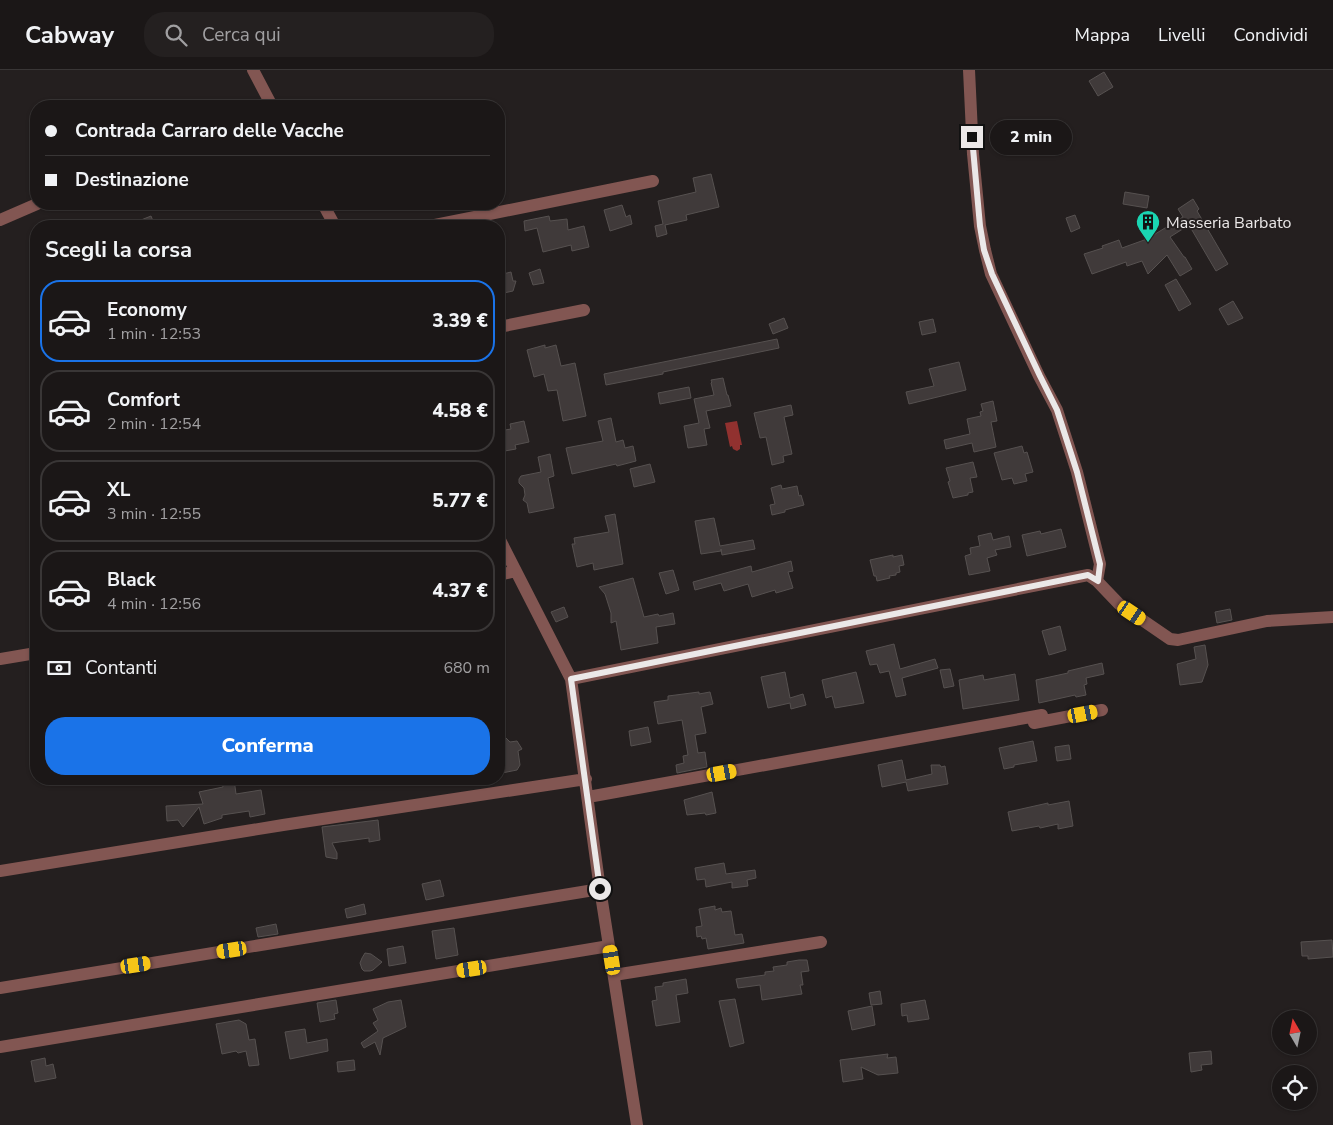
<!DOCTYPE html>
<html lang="it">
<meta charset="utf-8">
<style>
:root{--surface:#1b1717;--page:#242020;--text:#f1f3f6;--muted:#a09fa1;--line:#393636;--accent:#1a73e8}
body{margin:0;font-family:"Nunito Sans",sans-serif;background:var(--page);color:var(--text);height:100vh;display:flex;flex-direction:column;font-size:19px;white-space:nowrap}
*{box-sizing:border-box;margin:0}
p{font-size:16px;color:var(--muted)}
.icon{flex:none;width:28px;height:28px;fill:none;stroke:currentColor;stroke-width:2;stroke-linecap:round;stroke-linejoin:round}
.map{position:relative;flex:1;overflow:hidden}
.drawer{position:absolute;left:30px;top:150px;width:475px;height:565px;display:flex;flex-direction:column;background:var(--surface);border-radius:20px;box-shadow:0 1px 4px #0004,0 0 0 1px var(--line)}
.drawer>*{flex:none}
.hud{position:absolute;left:30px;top:30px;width:475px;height:110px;border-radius:20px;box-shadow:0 1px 4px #0004,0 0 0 1px var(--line);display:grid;align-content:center;height:110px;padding:0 15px;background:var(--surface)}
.needle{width:32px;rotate:351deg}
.fabs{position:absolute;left:1272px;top:940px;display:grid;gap:10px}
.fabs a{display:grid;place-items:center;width:45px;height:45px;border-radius:50%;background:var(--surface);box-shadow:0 1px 4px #0004,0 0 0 1px var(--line);font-size:25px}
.end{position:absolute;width:22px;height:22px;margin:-11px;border:6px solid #ebe8e8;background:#111;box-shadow:0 0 0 2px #111}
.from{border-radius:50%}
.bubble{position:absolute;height:35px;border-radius:18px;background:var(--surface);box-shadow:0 1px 4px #0004,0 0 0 1px var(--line);font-size:16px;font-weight:800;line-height:35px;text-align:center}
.car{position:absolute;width:15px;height:30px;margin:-15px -8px;border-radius:6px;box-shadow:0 0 4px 1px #0007;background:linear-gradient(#f5c518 24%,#345 0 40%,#f5c518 0 76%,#345 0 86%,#f5c518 0)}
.hud b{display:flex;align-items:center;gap:18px;height:48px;font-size:19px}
.hud b+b{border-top:1px solid var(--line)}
.hud i{width:12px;height:12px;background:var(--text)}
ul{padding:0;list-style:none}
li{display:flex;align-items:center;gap:15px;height:82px;margin:0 10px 8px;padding:0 5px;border:2px solid var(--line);border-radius:20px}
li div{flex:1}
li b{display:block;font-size:19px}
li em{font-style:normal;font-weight:800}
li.on{border-color:var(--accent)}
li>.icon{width:45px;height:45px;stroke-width:1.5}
h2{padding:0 15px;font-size:22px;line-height:60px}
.pay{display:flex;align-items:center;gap:12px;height:55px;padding:0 15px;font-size:19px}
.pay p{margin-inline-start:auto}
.action{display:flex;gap:10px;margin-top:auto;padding:10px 15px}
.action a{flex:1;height:58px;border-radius:20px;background:var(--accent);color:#fff;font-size:20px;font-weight:800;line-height:58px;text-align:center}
header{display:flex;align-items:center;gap:30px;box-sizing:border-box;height:70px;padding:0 25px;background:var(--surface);border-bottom:1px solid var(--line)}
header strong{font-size:24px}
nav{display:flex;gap:28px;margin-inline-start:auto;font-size:18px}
.search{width:350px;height:45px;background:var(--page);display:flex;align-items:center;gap:12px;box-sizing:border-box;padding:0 18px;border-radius:20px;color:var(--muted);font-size:19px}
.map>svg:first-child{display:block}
.water{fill:#91312f}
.building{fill:#403a3a;stroke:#565150}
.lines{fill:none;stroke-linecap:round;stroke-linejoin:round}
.street{stroke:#825652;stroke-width:12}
.route{stroke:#ebe8e8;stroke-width:6}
.labels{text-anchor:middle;stroke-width:4;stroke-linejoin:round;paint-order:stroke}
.poi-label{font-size:16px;fill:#ebe8e8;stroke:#241f1f;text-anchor:start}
</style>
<header>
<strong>Cabway</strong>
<div class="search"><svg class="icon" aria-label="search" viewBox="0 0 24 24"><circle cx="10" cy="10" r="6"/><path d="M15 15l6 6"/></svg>Cerca qui</div>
<nav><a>Mappa</a><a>Livelli</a><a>Condividi</a></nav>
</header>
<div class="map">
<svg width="1333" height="1055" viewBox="0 0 1333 1055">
<rect width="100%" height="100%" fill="#241f1f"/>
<path class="water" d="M737,351L742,375H740V379L737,381L733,379L732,376L730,377L725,353Z"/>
<path class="building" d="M1104,2L1113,17L1098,26L1089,11Z
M711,104L719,137L686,145L687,150L665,155L667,164L657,167L655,156L663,154L658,131L696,122L693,108Z
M1125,122L1149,126L1147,138L1123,134Z
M1193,129L1199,139L1197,141L1228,194L1216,201L1189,155L1170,167L1184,187H1185L1192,199L1180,206L1167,185L1148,204L1142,191L1127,196L1126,192L1092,204L1084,184L1103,178L1102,176L1119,170L1122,178L1147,169L1183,147L1178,139Z
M622,135L626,147L630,145L632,154L610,161L604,140Z
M1075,145L1080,158L1071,162L1066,148Z
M151,146L155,156H126Z
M549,146L550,151L567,149L568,160L584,156L589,177L572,181L571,175L543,182L537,158L525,161L524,151Z
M540,199L544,213L533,215L529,203Z
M511,202L513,211H516L513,221L499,224V205Z
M1176,209L1191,234L1179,241L1165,215Z
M1233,231L1243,248L1228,255L1219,239Z
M784,248L788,258L773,264L769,254Z
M933,249L936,262L922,265L919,252Z
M777,269L779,278L663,302V304L606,315L604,304Z
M545,275V278L556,275L561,296L575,293L586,346L563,351L557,320L548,321L544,304L534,307L527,280Z
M959,292L966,320L909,334L906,322L934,316L929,299Z
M723,308L727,325H728L731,336L706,341L710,358L704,359L707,375L688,378L684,356L699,353L694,329L714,325L711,313L712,312L711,310Z
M689,317L691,328L660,334L658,323Z
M993,331L997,351L991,352L996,377L974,382L972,373L946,379L944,370L970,364L967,349L981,346L980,342L983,341L981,334Z
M791,335L793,345L784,347L792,384L783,386L784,392L772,395L766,367L760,368L754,343Z
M611,348L616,372L623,370L625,378L633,376L636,391L617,396L616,394L572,404L566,378L603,371L598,351Z
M524,351L529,372L515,375L516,379L499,382V361L511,359L510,354Z
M1022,376L1024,383L1027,382L1033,402L1025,404L1027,411L1014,414L1012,408L1002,410L994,383Z
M550,384L554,406L548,408L554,438L529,443L527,433L523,430L525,425L524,418L519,413V409L521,406L541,402L538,387Z
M973,392L977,407L970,408L973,422L968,423V425L953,428L948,412L950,411L946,398Z
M650,394L655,412L634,417L630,399Z
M781,415L782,419L797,416L799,426L801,425L804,435L785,440V442L772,445L770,435L775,434L771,418Z
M615,444L623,494L594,500L593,493L577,497L572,474H575L574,468L609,462L605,446Z
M714,448L720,476L753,470L755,479L722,485L721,479V481L701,484L695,451Z
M1061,459L1066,477L1027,486L1022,465L1040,461L1041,464Z
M991,463L993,470L1009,466L1011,477L995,480L997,485L987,488L990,501L969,505L965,486L971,484L970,478L980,476L978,466Z
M893,485V487L902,485L904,495L899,496L900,502L896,503V505L889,506L890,508L877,511L876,506H874L870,490Z
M791,491L793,501L788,502L793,518L776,523L775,520L752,527L748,514L724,521L721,513L695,520L693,512L751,496L752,502Z
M673,500L679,520L666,524L659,503Z
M633,508L644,547L658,544L659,546L673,543L675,554L656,557L658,573L621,580L616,551L611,553V543L605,524L599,517Z
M564,537L568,547L556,552L551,542Z
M1230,539L1232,550L1217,553L1215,542Z
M1060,556L1066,580L1049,585L1042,561Z
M894,574L900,599L935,589L938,598L902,608L906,625L896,627L889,601L880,603L877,594L870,595L866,581Z
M1205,575L1208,595L1202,612L1180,615L1177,594L1196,589L1194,577Z
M1102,593L1104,604L1086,608L1087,614L1084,615L1086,625L1076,627L1075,625L1039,633L1036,610L1068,603V601Z
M950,599L954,616L944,618L940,600Z
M785,602L790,628L803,624L806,635L791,639L790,633L768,638L761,607Z
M856,602L864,633L835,638L832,626L826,628L822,610Z
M1015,604L1019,630L963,639L959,610L983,605L984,610Z
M699,622V624L710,622L713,634L701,637L706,663L695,665L698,683L705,682L707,697L677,703L676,695L684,693L683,686L688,685L682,650L658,654L654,632L668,630V626Z
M648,657L651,672L631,676L629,661Z
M506,668L510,672L517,671L522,679L518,681L520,695L517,700L502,703L499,700V678Z
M1033,671L1037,691L1014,695V697L1004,699L999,678Z
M1069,675L1071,689L1057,691L1055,677Z
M902,690L906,710L932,704L931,695H940L941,697L945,696L948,714L908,721L906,712L882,717L878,695Z
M228,709H234L236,724L261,720L265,744L250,747L249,741L222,745V748L204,754L199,737L183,757L178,750L167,751L166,736L203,734L199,722L223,717L222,710Z
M712,722L716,743L706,745L705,743L687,745L684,730Z
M1069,731L1073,756L1058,759V754L1040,758L1039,756L1012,761L1008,742L1048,733V735Z
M378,750L380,770L369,772V768L332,773L337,783V789L326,787L322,757Z
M724,793L726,804L755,800L756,808L747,810L748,816L732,818V812L706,817L705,809L697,810L695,798Z
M440,810L444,826L426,830L422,814Z
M364,834L366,844L347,848L345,839Z
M715,836V840L721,838L722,842L731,841L735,865L742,864L744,873L708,879L706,868L702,869L701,866L697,867L696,857L702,856L699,839Z
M276,854L278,864L258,867L256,858Z
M454,858L458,885L436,889L432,861Z
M1332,870L1333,887L1308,889V886H1302L1301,872Z
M403,876L406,893L389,896L387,879Z
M365,883L371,884L382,892L373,900L370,901H364L362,899L360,893L362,888Z
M799,890H807L809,901L801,902L803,915H800L802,924L762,930L760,915L738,918L736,909L765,905V902L774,901L773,897L787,895V892Z
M686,909L688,923L676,925L680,952L656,956L652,931L657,930L655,917L663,916V913Z
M880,921L882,934L871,935L869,923Z
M735,929L744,973L730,977L719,931Z
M336,930L338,943L334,944L335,949L320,952L317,933Z
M401,930L406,957L383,968L380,985L375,972L364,978L361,973L378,961L373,953L378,950L373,939L388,932Z
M925,930L929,949L908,952L907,945L902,946L901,934Z
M872,936L875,955L852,960L848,941Z
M239,950L246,954L249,970L255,969L259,995L249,996L246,981L238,983L236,981L222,984L216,954Z
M305,959L307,973L327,969L328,981L290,989L285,962Z
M1211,981L1212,994L1201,995L1202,1000L1191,1002L1189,983Z
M888,984L887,988L896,987L898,1003L878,1005L861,997L863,1009L843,1012L840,990Z
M45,988L46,996L53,994L56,1008L35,1012L31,991Z
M354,990L355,1000L338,1002L337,992Z"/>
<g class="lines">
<path class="street" d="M253,0L272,36
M969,0L973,84L980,156L985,180L991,204L1039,306L1057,340L1077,402L1100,494L1097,511
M323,134L335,156
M0,150L37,134
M430,156L653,111
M499,257L584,240
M499,468L571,609L599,812L637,1055
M499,505L516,501
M0,589L36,583
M571,609L1088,505L1097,511L1119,534L1170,569L1178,570L1267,551L1333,547
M1034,653L1102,640
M588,727L1042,645
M0,801L283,755L586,709
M614,905L821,872
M0,918L600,819
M0,977L609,876"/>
</g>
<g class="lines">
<path class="route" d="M600,819L571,609L1088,505L1098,511L1100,494L1077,402L1057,340L1040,306L992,204L984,180L980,156L972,67"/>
</g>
<defs>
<g id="building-pin" transform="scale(1.25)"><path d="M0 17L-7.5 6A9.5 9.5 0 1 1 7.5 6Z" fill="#1ad5b2" stroke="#241f1f"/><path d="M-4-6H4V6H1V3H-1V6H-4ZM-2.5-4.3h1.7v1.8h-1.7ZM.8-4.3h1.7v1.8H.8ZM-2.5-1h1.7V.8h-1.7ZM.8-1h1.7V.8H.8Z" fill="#111"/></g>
</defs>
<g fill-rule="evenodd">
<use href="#building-pin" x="1148" y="152"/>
</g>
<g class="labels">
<g class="poi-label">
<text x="1166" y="158">Masseria Barbato</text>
</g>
</g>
</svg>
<div class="fabs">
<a><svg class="needle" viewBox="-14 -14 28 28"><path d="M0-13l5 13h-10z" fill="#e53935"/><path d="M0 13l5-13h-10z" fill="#a09fa1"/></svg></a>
<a><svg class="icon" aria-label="locate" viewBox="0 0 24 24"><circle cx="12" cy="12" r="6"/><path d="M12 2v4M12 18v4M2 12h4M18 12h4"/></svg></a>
</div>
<i class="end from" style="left:600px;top:819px"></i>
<i class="end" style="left:972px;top:67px"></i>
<div class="bubble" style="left:990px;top:50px;width:82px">2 min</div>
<i class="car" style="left:1132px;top:543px;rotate:124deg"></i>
<i class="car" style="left:1083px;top:644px;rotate:79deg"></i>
<i class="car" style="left:722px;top:703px;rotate:80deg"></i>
<i class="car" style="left:232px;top:880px;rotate:261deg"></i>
<i class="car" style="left:612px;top:890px;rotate:351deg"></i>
<i class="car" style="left:136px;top:895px;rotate:81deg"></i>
<i class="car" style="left:472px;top:899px;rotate:261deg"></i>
<div class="hud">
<b><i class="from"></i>Contrada Carraro delle Vacche</b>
<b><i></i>Destinazione</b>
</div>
<section class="drawer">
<h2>Scegli la corsa</h2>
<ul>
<li class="on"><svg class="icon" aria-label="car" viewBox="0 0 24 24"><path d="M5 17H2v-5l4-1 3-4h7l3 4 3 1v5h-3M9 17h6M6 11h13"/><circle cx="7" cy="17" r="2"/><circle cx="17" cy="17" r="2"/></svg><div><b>Economy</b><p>1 min · 12:53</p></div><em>3.39 €</em></li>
<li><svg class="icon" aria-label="car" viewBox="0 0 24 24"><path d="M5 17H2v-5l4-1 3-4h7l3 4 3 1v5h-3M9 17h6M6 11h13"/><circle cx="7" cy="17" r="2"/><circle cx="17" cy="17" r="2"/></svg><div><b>Comfort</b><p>2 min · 12:54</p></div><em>4.58 €</em></li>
<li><svg class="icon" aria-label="car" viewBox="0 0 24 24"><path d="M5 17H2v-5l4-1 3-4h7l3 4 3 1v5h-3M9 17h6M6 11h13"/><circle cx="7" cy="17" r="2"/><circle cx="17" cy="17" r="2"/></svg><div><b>XL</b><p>3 min · 12:55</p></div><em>5.77 €</em></li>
<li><svg class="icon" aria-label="car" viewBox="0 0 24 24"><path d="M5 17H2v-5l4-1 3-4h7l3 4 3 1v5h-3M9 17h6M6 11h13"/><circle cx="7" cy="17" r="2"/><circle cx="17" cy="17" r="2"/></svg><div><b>Black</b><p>4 min · 12:56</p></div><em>4.37 €</em></li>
</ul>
<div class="pay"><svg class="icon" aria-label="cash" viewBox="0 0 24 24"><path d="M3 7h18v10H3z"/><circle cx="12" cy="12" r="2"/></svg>Contanti<p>680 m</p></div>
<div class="action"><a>Conferma</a></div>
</section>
</div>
